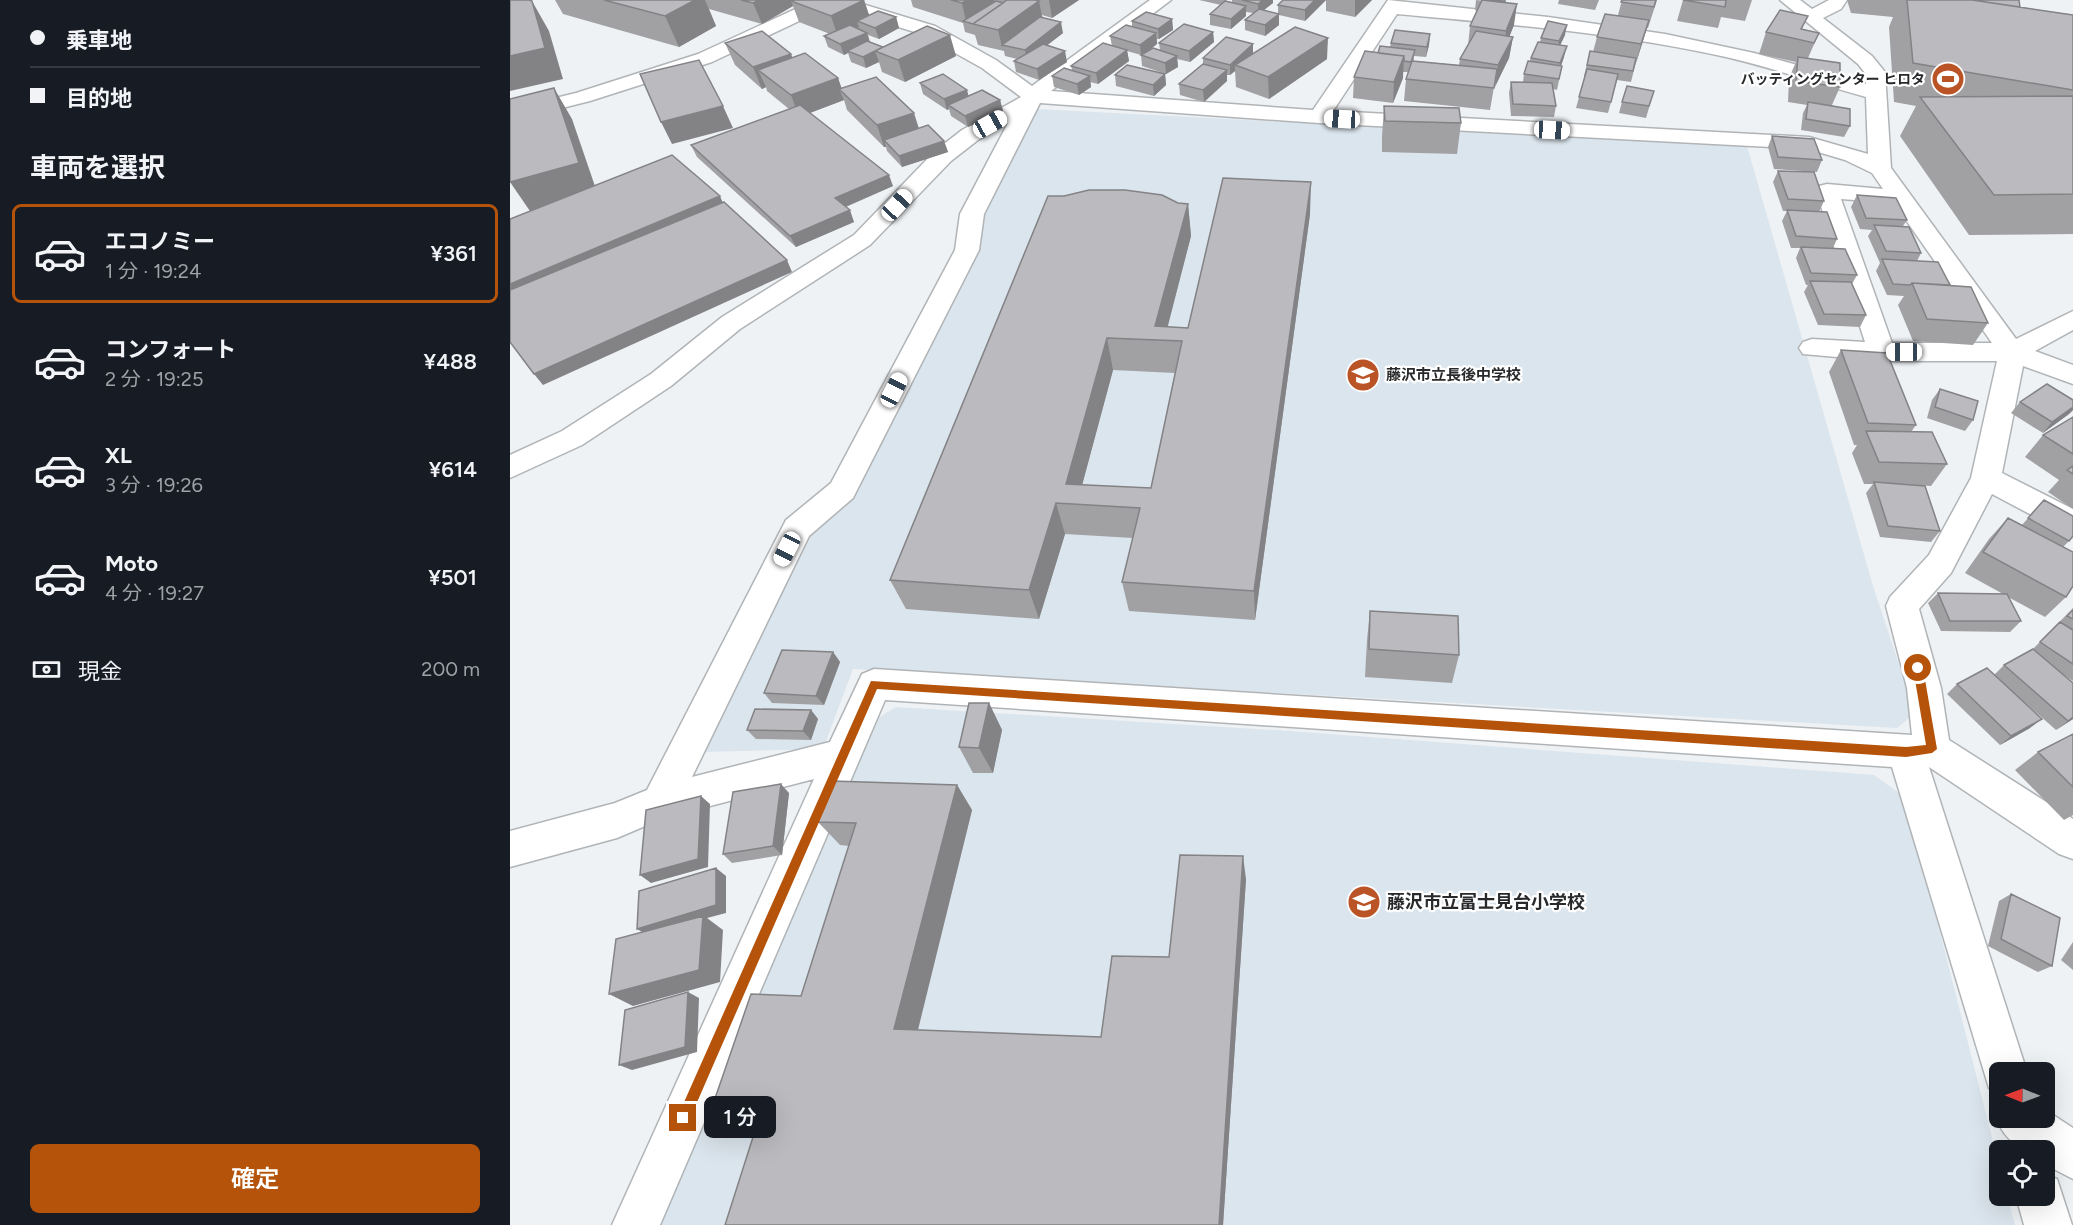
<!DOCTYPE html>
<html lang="ja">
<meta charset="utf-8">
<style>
:root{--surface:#171b24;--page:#20242c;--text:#f1f3f6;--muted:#9ea1a6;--line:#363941;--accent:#b45309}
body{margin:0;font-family:Figtree,"Noto Sans JP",sans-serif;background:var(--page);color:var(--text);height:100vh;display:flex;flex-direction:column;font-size:22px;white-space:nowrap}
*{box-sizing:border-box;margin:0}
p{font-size:20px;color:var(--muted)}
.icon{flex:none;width:33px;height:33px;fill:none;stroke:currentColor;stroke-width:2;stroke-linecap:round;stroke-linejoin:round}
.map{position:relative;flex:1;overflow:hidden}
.details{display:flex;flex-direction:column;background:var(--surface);width:510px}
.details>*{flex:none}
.top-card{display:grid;align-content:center;height:132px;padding:0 30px;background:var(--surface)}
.needle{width:39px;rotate:271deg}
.buttons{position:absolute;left:1479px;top:1062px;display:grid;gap:12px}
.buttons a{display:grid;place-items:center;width:66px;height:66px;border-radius:9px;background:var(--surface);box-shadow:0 6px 24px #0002;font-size:30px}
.end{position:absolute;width:27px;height:27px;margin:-14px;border:8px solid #b45309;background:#fff;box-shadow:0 0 0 3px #fff}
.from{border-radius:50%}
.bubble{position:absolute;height:42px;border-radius:9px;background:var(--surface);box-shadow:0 6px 24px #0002;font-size:20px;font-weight:600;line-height:42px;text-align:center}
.car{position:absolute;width:18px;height:36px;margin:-18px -9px;border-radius:8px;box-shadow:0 0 4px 2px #0007;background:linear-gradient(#fff 24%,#345 0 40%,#fff 0 76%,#345 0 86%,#fff 0)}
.top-card b{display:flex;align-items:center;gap:21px;height:57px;font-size:22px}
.top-card b+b{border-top:2px solid var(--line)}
.top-card i{width:15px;height:15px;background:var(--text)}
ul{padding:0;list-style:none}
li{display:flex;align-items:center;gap:18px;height:99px;margin:0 12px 9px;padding:0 18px;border:3px solid transparent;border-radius:9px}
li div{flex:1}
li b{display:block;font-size:22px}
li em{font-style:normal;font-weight:600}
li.current{border-color:var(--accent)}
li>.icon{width:54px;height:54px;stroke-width:1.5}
h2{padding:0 30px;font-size:27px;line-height:72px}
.pay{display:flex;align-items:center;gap:15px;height:66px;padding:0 30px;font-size:22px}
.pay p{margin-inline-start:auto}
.button{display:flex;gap:12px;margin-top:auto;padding:12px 30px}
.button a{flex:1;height:69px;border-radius:9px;background:var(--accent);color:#fff;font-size:24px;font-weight:600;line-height:69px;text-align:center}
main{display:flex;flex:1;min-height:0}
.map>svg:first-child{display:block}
.built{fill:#dbe5ed}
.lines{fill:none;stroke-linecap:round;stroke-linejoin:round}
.minor-casing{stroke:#b1b4b6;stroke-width:3}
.minor{fill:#fff;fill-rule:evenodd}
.wall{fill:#a1a1a4;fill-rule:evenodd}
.shaded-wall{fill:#838386}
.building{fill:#bbbbbf;stroke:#838386;stroke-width:1.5;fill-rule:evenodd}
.route{fill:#b45309}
.labels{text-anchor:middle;stroke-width:4.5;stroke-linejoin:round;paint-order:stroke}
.far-poi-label{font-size:14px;font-weight:bold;fill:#27292a;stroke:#fff;text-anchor:end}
.poi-label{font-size:15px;font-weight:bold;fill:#27292a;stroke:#fff;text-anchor:start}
.near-poi-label{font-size:18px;font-weight:bold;fill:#27292a;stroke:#fff;text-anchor:start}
</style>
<main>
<section class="details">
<div class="top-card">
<b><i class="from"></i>乗車地</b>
<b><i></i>目的地</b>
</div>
<h2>車両を選択</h2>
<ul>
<li class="current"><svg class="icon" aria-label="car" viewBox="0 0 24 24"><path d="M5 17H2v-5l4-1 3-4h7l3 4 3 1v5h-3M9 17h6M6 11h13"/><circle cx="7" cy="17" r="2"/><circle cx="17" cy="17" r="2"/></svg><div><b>エコノミー</b><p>1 分 · 19:24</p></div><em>¥361</em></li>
<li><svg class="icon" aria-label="car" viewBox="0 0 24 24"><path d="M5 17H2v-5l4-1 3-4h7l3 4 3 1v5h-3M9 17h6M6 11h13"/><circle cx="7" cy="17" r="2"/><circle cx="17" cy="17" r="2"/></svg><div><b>コンフォート</b><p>2 分 · 19:25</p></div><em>¥488</em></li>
<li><svg class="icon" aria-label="car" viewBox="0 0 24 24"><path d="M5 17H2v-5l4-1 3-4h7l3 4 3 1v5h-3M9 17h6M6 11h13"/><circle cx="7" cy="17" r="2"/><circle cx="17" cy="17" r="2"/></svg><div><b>XL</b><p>3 分 · 19:26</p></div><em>¥614</em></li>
<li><svg class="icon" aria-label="car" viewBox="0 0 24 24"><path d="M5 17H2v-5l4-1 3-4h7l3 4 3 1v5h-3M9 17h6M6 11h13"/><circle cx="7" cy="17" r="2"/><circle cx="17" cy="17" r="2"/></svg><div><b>Moto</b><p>4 分 · 19:27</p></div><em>¥501</em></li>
</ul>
<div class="pay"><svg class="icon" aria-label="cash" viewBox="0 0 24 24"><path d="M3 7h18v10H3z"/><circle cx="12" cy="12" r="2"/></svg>現金<p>200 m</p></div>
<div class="button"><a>確定</a></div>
</section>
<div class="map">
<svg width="1563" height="1225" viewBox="0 0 1563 1225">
<rect width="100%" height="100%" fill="#eff2f5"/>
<path class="built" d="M527,109L1237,146L1363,586L1405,713L1387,728L343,669L313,749L188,752L298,533Z
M386,707L779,731L1364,775L1396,798L1489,1165L1490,1196H1497L1505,1225H149L357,725Z"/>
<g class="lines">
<g class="minor-casing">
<path id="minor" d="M305,0H339L425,26L486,60L522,86L640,0H661L541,91L803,110L878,0L1038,17L1155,34L1244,53L1356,84L1355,73L1348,64L1270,0H1290L1302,9L1319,0H1337L1331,9L1313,18L1362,56L1375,72L1381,168L1506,339L1563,311V330L1525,351L1563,365V384L1513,366L1492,473L1563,509V537L1482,494L1441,573L1409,609L1431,688L1439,740L1563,819V859L1549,854L1419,767L1517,1072H1490V1092L1479,1088L1382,767L375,700L150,1225H102L304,779L154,818L107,838L0,867V831L105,803L137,790L276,520L321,483L445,250L450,214L498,123L468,140L441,161L360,245L230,329L161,386L72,445L0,478V455L52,431L141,374L212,317L344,235L425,151L452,130L511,97L472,68L411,34L321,6L202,62L80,101L0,121V109L66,93L188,54ZM887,14C997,24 1108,33 1216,57C1263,68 1309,84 1356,97L1358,154L1299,137L823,111ZM530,103L809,123L1298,149L1335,160L1362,173L1373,189L1317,184L1309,186L1306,191L1355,342L1302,339L1293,342L1289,348L1293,354L1372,361H1487L1461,478L1419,555L1380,597L1376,606L1397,688L1402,735L364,669L352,674L320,742L182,777L299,536L343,498L347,490L469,250L474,214ZM1331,199L1384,203L1482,343H1382Z
M1534,1109L1563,1128V1179L1534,1164V1150C1509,1150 1496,1142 1486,1118L1490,1110V1118H1534Z
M1534,1174L1547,1179L1562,1225H1514L1506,1196H1534Z"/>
</g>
<use href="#minor" class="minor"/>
</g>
<path class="wall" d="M45,0H354L359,15L386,17L389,28L369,39L358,35L360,42L373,47L446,56L395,82L372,72L369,62L356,68L341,62L338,53L334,55L318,47L314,36L320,34L289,22L283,6L252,24L199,9L206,26L169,47L53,14Z
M401,0H569L542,18L532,15L533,18L553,33L537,45L557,62L529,80L506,72L504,61L507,59L495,56L494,51L468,45L465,35L455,32L453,23L403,7Z
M689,0H717L716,1L722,2V0H763V3L753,10L768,14V5L773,0H816L795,21L769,15V25L755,36L735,30V20L743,13L736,12V16L721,29L700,25V14L711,5Z
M816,0H862L845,17L816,11Z
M966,0L995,3L1004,25L999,36L1003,37L999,58L984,87L980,110L894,101L896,79L898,72H893V78L883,103L843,98L844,77L868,53L880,47L881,43L920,34L919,45L916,57L904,56V61L949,65L950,59L958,46L960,26L967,11L965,10Z
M1049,0H1089L1085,10L1048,4Z
M1112,0H1147L1138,28H1137L1125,66L1121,82L1107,80L1098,113L1066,108L1075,76H1074L1080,51L1083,52L1087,37L1108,15Z
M1173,0H1242L1235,21L1211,17L1208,28L1167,21Z
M1337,0H1509L1510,7L1563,15V234L1459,235L1390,136L1406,106L1384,102L1379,27L1383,17L1341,13Z
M1298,16L1292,29L1309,33L1298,58L1330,87L1322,105L1340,126L1334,137L1291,130L1293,113L1297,105L1278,102L1279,78L1286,62L1249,54L1256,32Z
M662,19L663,30L649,39H647V44L642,48L650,50L649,43L703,32L704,42L680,62L667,59L668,67L656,74L632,66L631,55L617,51L619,61L588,84L580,82L581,87L569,95L544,87L542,76L562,70L561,66L602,46L600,36L622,27V21Z
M1055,35L1050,45L1054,57L1051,66H1052L1047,90L1043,89L1046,106L1044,117L1001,116L999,93L1001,82H1013L1014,74L1021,58L1030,42L1031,38Z
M215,43L281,54L282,58L328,78L331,88L434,141L438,152L392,167L377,151L376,147H374L337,110L334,100L300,113L383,186L336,207L344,222L286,247L187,157L181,145L279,109L257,91L256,87L252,89L225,65Z
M743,44V53L817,59L759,99L726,87L725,71L720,75H717V81L694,102L670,95L669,84L693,64V58Z
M655,74L656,85L644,96L606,86L605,75Z
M410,83L459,96L490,100L493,111L458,127L441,116L439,109L437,110L413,94Z
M1144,91L1136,118L1109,113L1112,102Z
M874,106L951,123L947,154L872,152V137Z
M1262,136L1312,160L1307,172L1264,169L1258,147Z
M1268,171L1314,201L1309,212L1327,239L1323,248L1347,275L1342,284L1356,315L1350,327L1308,325L1294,292L1298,285H1296L1286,258L1290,248H1281L1272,221L1277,211H1273L1263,182Z
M1347,195L1397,220L1393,226L1411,253L1407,261L1440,285L1478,323L1463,345L1403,341L1388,305L1394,296L1377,295L1366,271L1370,263L1358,236L1362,230L1350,229L1341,207Z
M668,203L678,204L681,236L657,327L678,328L800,214L745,620L619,611L612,582L623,538L555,534L529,619L396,609L380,580ZM603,370L665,373L641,488L572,485Z
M1331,350L1406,425L1401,432L1437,464L1421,486L1403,485L1430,531L1421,542L1370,537L1356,493L1363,484H1354L1342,453L1347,445H1344L1319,372Z
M1430,389L1463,420L1455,431L1417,418L1422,400Z
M1563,400V410L1559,414L1533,433L1501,413L1510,402Z
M1563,417V509L1538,492L1549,480L1515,457L1533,435Z
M1534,500L1559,541L1553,547L1556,597L1535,617L1498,597L1511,621L1500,632L1431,631L1418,603L1428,593L1493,594L1455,573L1479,539L1498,518L1512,525Z
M1563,608V681L1554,675L1563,719L1546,730L1501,690L1520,728L1490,745L1437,694L1447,684L1484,675L1494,665L1523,649Z
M860,611L949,655L942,683L855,677L857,640Z
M323,652L330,662L314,705L262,703L254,693Z
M479,703L492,730L483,773H463L449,747Z
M301,710L308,719L301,740L246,739L237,730Z
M1563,734V815L1554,820L1505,770L1528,752Z
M447,785L462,810L408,1030L591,1037L659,957L736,879L713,1225L248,1123L232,1122L201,1110L291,996L339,846L330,845L308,822Z
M279,793L272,855L222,863L213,854Z
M1501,894L1542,966L1528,972L1478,946L1489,901Z
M1563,942V970L1551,960Z"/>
<path class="shaded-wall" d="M185,0H195L206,26L169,47L155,16Z
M249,0H285L281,1L283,6L252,24L243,3Z
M354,0L361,21H347L349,27L328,37L321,16Z
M457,0H484L486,7L456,22L452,3Z
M539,0H569L542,18Z
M753,0H763V3L748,15V4Z
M805,0H816L795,21V10Z
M845,0H862L845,17Z
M22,1L39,31L53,79L0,91V56Z
M529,1L533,22L492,45L493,51L488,30Z
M1007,4L1004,25L993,53L996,31Z
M736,6V16L721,29V19Z
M769,14V25L755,36V25Z
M386,17L389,28L369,39L365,28Z
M662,19L663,30L649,39L648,29Z
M1139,20L1133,41L1125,66L1131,44Z
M551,22L553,33L517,61L515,50Z
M1057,25L1055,35L1047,52L1049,41Z
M703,32L704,42L680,62L679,51Z
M357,33L360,43L337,51L338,53L334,55L330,44Z
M646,33L647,44L631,56L630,45Z
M920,34L919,45L916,57L917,47Z
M440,35L446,56L395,82L388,60Z
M1003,37L999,58L985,87L988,65Z
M818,38L817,59L759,99L758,77Z
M743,44V55L725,65V71L720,75V65Z
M1057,46L1054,57L1048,74L1050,63Z
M617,50L619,61L588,84L586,73Z
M365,51L369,62L356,68L353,57Z
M555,51L557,62L529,80L527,69Z
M281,54L289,76L248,70L256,87L252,89L243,67Z
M667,56L668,67L656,74L655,63Z
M894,56L893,78L883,103L884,82Z
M717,70V81L694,102L693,90Z
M655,74L656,85L644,96L643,85Z
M580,76L581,87L569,95L567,84Z
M328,78L333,92L329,89L334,100L289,117L281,95Z
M44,88L62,119L88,195L22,214L0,182Z
M457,90L460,101L438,105L439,109L437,110L434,99Z
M490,100L493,111L458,127L455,116Z
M213,106L223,128L162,144L151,122Z
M404,113L411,135L374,140L376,147H374L367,125Z
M434,141L438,152L392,167L389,156Z
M379,175L383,186L330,209L325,198Z
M801,182L800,214L745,620L744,591Z
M210,196L215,208L0,299V284Z
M678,204L681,236L654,341L645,326Z
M340,210L344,222L286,247L280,236Z
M277,260L282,272L33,385L24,374Z
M597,338L603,370L567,504L556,484Z
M1563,407V410L1559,414L1533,433L1542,422Z
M546,503L555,534L529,619L519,590Z
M323,652L330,662L314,705L306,696Z
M479,703L492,730L483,773L469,748Z
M301,710L308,719L301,740L293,731Z
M1563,717V719L1546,730L1558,721Z
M1532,719L1520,728L1490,745L1501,736Z
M271,784L279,793L272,855L263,846Z
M447,785L462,810L404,1045L384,1029Z
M191,796L200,804L198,867L141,883L130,875Z
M733,856L736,879L713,1225H709Z
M206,868L216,876V913L197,918L213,930L210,982L123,1006L99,994L139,936L127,929Z
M178,992L189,998L187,1052L122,1070L109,1065Z"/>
<path class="building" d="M0,0H19L22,1L35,48L0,56Z
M94,0H185L155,16Z
M231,0H249L243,3Z
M285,0H354L321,16L281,1Z
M441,0H457L452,3Z
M497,0H525L529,1L488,30L463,24Z
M732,0H753L748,4Z
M773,0H805L795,10L768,5Z
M972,0L1007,4L996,31L960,26Z
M976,0H995V2Z
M1112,0H1146L1144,7L1111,2Z
M1173,0H1216L1215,7Z
M1397,0H1462L1563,15V90L1403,63Z
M1462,0H1509L1510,7Z
M486,1L493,3L463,24L453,21Z
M715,1L736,6L721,19L700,14Z
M749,9L769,14L755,25L735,20Z
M1270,10L1298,16L1291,29L1309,33L1304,43L1256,32Z
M368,11L386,17L365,28L347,21Z
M636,12L662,19L648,29L622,21Z
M1095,14L1139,20L1131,44L1087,37Z
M530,17L551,22L515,50L492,45Z
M1038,21L1057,25L1049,41L1031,38Z
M674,24L703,32L679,51L649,43Z
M340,25L357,33L330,44L314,36Z
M616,25L646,33L630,45L600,36Z
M417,26L440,35L388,60L365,51Z
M785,27L818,38L758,77L725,65Z
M885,30L920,34L917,47L881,43Z
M252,31L281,54L243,67L215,43Z
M966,31L1003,37L988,65L950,59Z
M716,37L743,44L720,65L693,58Z
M357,41L373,47L353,57L337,51Z
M1028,42L1057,46L1050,63L1021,58Z
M593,43L617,50L586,73L561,66Z
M533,44L555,51L527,69L504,61Z
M870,46L905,50L901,62L894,61V56L868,53Z
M643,48L667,56L655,63L631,55Z
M855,51L894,56L884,82L844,77Z
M1080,51L1126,58L1123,71L1077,65Z
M295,53L328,78L281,95L248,70Z
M1288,57L1330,63V87L1286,81Z
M189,60L213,106L151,122L130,74Z
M902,61L987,69L984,88L896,79Z
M1018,61L1052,66L1049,79L1014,74Z
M693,64L717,70L693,90L669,84Z
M617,65L655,74L643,85L605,75Z
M554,68L580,76L567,84L542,76Z
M1077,69L1108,74L1101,102L1069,97Z
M433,74L457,90L434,99L410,83Z
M366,77L404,113L367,125L329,89Z
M1001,82L1042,83L1046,106L1003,104Z
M1117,86L1144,91L1139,106L1112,102Z
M44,88L69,163L0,182V99Z
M472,90L490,100L455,116L438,105Z
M1563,96V194L1484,195L1410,97Z
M1298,102L1340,109V126L1296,119Z
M290,105L379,175L325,198L340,210L280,236L181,145Z
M874,106L949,108L951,123L875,121Z
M418,125L434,141L389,156L374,140Z
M1262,136L1304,139L1312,160L1268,157Z
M162,155L210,196L0,284V219Z
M1268,171L1304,172L1314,201L1278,199Z
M713,178L801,182L744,591L612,582L630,508L546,503L519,590L380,580L538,196H554L579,190H615L652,195L668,203L678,204L645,326L678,328ZM597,338L672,341L641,488L556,484Z
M1347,195L1386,198L1397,220L1356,218Z
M214,202L277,260L24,374L0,342V290Z
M1277,210L1317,212L1327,239L1286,236Z
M1364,225L1399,227L1411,253L1376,251Z
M1291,247L1335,249L1347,275L1301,273Z
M1372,259L1428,262L1440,285L1402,283L1400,285L1383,284Z
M1300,281L1341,282L1356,315L1314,314Z
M1402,283L1461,287L1478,323L1417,319Z
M1331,350L1377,353L1406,425L1358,423Z
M1537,384L1563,400V407L1542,422L1510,402Z
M1430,389L1468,401L1463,420L1425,407Z
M1563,417V454L1533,435Z
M1356,431L1422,432L1437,464L1369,462Z
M1563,466V474L1557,470Z
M1364,482L1415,486L1430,531L1378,526Z
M1534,500L1563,516V536L1559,541L1518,518Z
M1498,518L1563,552V586L1556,597L1473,552Z
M1428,593L1497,594L1511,621H1440Z
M1563,610V619L1557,616Z
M860,611L948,616L949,655L859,649Z
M1550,622L1563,630V664L1530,642Z
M1523,649L1563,683V717L1558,721L1494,665Z
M272,650L323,652L306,696L254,693Z
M1477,668L1532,719L1501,736L1447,684Z
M459,703H479L469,748L449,747Z
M245,709L301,710L293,731L237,730Z
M1563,734V787L1528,752Z
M322,781L447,785L384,1029L591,1037L602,956L659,957L670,855L733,856L709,1225H215L251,1112L201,1110L241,994L291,996L346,823L308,822Z
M271,784L263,846L213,854L223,792Z
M191,796L188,859L130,875L136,810Z
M206,868V905L127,929L129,891Z
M1501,894L1550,918L1542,966L1491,939Z
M193,916L189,970L99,994L106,939Z
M178,992L175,1047L109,1065L115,1010Z"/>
<path class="route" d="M1408,663L1413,668L1427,749L1422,753L1396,757L367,689L178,1123H169L167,1118L361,681L1396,747L1416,745L1403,668Z"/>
<defs>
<g id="stadium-disc" transform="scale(1.725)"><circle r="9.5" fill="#ba5427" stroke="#fff"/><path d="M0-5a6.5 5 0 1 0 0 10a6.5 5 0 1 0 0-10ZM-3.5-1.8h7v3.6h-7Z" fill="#fff"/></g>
<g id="school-disc" transform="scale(1.725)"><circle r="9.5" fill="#ba5427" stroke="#fff"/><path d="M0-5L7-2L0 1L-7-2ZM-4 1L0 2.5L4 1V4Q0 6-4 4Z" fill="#fff"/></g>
</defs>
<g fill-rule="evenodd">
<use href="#stadium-disc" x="1438" y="79"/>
<use href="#school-disc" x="853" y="375"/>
<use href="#school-disc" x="854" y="902"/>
</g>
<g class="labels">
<g class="far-poi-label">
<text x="1415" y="84">バッティングセンター ヒロタ</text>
</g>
<g class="poi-label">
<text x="876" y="380">藤沢市立長後中学校</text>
</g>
<g class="near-poi-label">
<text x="877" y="908">藤沢市立富士見台小学校</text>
</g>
</g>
</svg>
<div class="buttons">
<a><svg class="needle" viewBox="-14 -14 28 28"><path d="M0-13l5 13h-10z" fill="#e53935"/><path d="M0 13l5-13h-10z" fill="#9ea1a6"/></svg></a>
<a><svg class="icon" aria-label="locate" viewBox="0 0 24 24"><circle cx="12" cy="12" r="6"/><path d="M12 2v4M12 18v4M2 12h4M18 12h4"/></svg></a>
</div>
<i class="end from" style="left:1408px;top:668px"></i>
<i class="end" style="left:173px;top:1118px"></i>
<div class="bubble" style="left:194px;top:1096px;width:72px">1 分</div>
<i class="car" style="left:832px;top:119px;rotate:273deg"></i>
<i class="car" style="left:480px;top:124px;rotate:61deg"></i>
<i class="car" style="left:1042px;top:130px;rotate:93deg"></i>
<i class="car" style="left:387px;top:205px;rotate:43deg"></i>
<i class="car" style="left:1394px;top:352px;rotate:270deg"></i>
<i class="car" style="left:384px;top:390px;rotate:27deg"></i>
<i class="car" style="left:277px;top:549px;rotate:207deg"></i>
</div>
</main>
